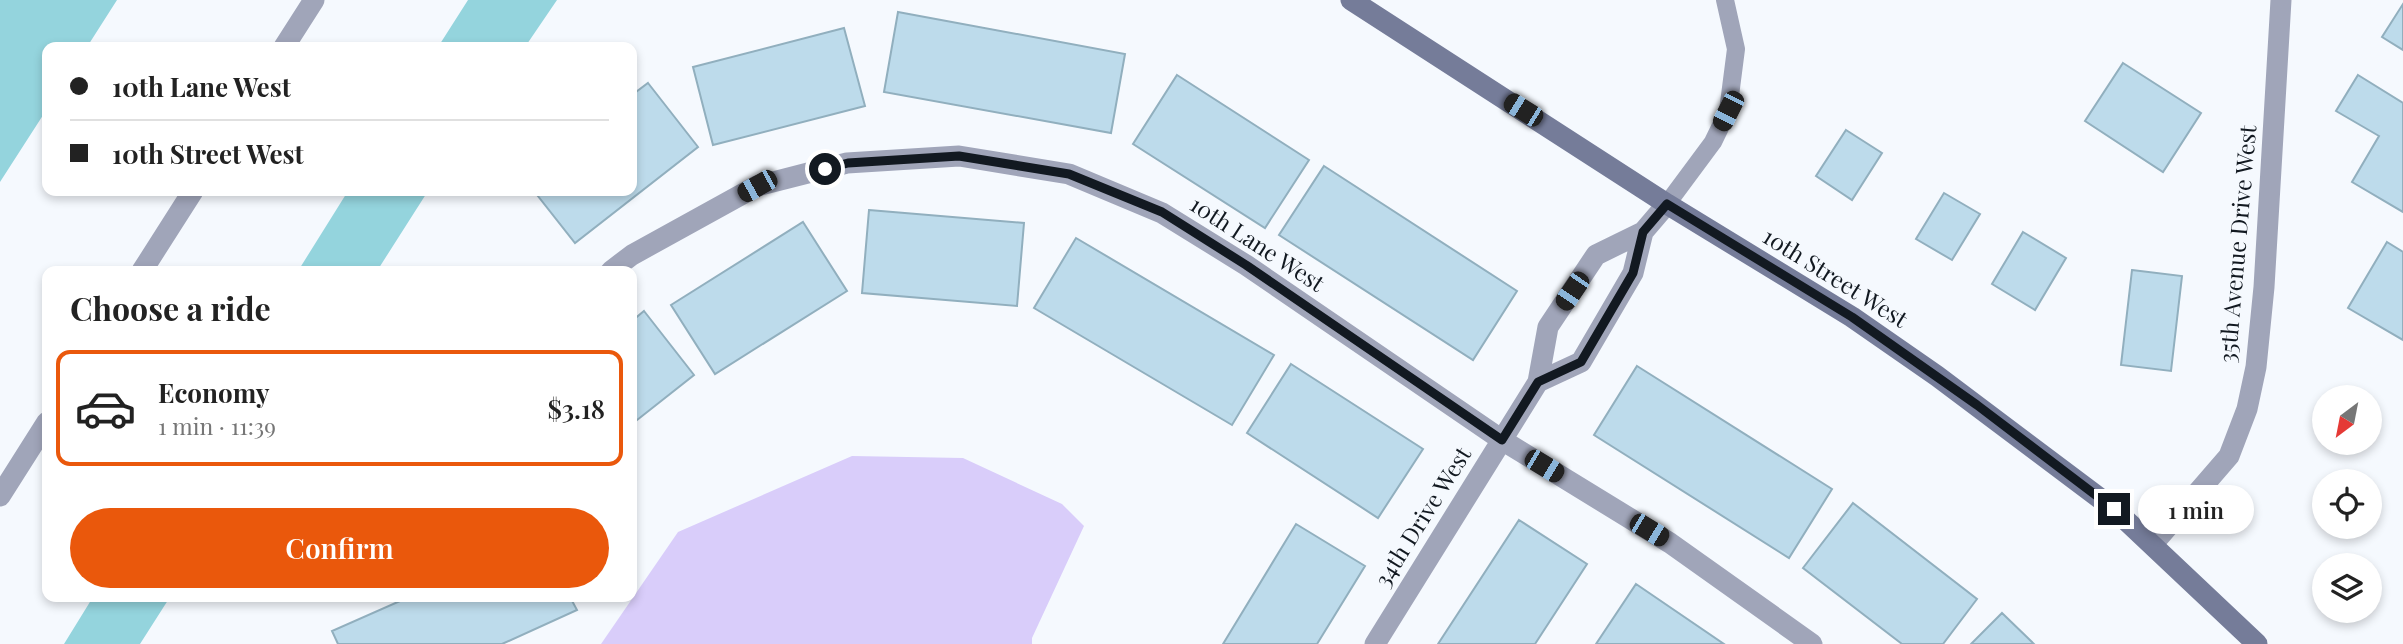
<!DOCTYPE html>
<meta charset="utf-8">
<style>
:root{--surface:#fff;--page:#f2f2f2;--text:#222;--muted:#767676;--line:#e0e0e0;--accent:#ea580c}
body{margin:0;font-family:"Playfair Display",serif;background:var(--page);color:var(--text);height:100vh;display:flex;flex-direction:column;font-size:26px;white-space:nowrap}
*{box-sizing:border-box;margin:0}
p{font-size:23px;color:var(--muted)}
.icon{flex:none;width:38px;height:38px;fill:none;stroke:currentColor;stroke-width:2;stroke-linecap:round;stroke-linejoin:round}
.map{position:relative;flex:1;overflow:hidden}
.details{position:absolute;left:42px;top:266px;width:595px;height:336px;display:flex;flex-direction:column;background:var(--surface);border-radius:14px;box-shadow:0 4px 10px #0003}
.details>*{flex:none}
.banner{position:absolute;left:42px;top:42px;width:595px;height:154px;border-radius:14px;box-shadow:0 4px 10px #0003;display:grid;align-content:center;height:154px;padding:0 28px;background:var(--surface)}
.needle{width:46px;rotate:212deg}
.fabs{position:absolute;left:2312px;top:385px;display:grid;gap:14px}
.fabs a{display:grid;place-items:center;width:70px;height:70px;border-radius:50%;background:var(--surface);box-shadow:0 4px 10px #0003;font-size:35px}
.end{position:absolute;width:32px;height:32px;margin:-16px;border:9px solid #121921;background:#fff;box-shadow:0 0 0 4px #fff}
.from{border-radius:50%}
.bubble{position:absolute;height:49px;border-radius:24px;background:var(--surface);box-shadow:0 4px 10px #0003;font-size:23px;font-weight:600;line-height:49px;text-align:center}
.car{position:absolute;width:21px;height:42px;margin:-21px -10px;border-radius:9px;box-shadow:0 0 5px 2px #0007;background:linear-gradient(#222 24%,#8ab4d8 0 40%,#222 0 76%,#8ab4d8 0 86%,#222 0)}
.banner b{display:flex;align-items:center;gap:24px;height:66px;font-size:26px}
.banner b+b{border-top:2px solid var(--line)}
.banner i{width:18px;height:18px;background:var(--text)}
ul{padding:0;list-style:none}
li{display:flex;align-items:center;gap:21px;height:116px;margin:0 14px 10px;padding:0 14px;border:4px solid transparent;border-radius:14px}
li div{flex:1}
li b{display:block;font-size:26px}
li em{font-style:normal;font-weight:600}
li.active{border-color:var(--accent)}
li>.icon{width:63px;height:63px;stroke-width:1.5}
h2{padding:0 28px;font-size:32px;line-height:84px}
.primary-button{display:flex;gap:14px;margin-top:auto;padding:14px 28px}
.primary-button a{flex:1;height:80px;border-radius:42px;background:var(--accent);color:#fff;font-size:28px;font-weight:600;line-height:80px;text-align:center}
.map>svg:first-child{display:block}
.green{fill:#d9cdfa}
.water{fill:#94d4dd}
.building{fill:#bddbeb;stroke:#91afbe;stroke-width:2}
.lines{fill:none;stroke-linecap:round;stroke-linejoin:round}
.lane{stroke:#a0a5b9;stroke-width:18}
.street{stroke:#a0a5b9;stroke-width:21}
.secondary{stroke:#757c99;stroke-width:21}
.route{stroke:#121921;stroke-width:9}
.labels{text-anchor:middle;stroke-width:7;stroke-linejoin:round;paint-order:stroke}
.street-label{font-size:23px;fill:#121921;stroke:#f5f9fe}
</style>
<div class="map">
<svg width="2403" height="644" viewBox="0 0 2403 644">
<rect width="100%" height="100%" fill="#f5f9fe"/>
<path class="green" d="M852,456L963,458L1062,504L1084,526L1032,638V644H601L678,532Z"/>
<path class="water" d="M0,0H117L87,47H47V109L0,182Z
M468,0H557L525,47H438Z
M348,191H428L377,271H298Z
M93,597H170L140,644H64Z"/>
<path class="building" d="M2403,4V50L2382,37Z
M898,12L1125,54L1111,133L884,92Z
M844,28L865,106L713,145L693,67Z
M2123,63L2201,113L2163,172L2085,121Z
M1177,75L1309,160L1265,228L1133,144Z
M2358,75L2403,103V212L2352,182L2379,136L2336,111Z
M648,83L698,147L575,243L534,191H632V95Z
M1846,130L1882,153L1852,200L1816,176Z
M1324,166L1517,291L1473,360L1279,235Z
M1944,193L1980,214L1952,260L1916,239Z
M869,210L1024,223L1017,306L862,293Z
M803,222L847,291L715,374L671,305Z
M2023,232L2066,258L2035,310L1992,284Z
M1076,238L1274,355L1232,425L1034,308Z
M2387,242L2403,252V340L2348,308Z
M2132,270L2182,276L2171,371L2121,365Z
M644,311L694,375L632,424V321Z
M1291,364L1423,449L1378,518L1247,433Z
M1637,366L1832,489L1789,558L1594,435Z
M1853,503L1977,599L1943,644H1902L1803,568Z
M1519,520L1587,564L1535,644H1438Z
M1296,524L1365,566L1317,644H1223Z
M1636,584L1724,644H1596Z
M409,597H570L577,610L502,644H338L332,631Z
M2002,613L2034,644H1971Z"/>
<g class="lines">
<path class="lane" d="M1667,204L1713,142L1728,111L1736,49L1725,0"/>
<path class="street" d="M284,47L314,0
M142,271L193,191
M611,271L632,255L757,186L847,163L959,156L1069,174L1162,213L1246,265L1502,440L1670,543L1812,644
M1538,382L1581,362L1633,273L1643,232
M0,496L47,422
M2153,544L2229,456L2247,409L2256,367L2264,287L2281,0
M1375,644L1538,382L1548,327L1596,255L1643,232L1667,204"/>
<path class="secondary" d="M1351,0L1667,204L1852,317L1937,376L2114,509L2257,644"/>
</g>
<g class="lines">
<path class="route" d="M825,169L848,163L959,156L1069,174L1162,212L1246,265L1502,440L1538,382L1581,362L1633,273L1643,232L1667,204L1852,317L1977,405L2114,509"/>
</g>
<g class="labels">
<g class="street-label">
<text transform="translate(1257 244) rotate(33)" y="8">10th Lane West</text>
<text transform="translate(2238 244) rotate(-85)" y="8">35th Avenue Drive West</text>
<text transform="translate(1835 278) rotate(32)" y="8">10th Street West</text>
<text transform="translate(1423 517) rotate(-58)" y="8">34th Drive West</text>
</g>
</g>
</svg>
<div class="fabs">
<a><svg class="needle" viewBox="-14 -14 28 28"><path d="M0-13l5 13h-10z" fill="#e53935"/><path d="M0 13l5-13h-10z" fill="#767676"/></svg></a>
<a><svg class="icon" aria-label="locate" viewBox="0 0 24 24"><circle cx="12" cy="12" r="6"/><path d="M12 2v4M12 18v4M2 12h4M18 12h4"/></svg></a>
<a><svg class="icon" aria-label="layers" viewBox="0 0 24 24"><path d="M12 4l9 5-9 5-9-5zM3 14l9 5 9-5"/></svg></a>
</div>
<i class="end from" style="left:825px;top:169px"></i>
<i class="end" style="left:2114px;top:509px"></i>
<div class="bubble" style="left:2138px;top:485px;width:116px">1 min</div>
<i class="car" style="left:1523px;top:110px;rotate:302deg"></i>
<i class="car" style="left:1728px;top:111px;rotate:207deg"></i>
<i class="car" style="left:757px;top:186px;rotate:241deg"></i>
<i class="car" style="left:1572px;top:291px;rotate:214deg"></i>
<i class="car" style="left:1544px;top:466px;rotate:121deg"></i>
<i class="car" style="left:1649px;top:530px;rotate:121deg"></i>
<div class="banner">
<b><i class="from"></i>10th Lane West</b>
<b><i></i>10th Street West</b>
</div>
<section class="details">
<h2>Choose a ride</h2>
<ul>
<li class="active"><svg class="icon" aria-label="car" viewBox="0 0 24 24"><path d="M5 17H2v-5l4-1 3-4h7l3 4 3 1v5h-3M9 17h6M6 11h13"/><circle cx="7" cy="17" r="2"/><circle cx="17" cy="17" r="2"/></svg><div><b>Economy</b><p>1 min · 11:39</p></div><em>$3.18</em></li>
</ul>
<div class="primary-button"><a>Confirm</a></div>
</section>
</div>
